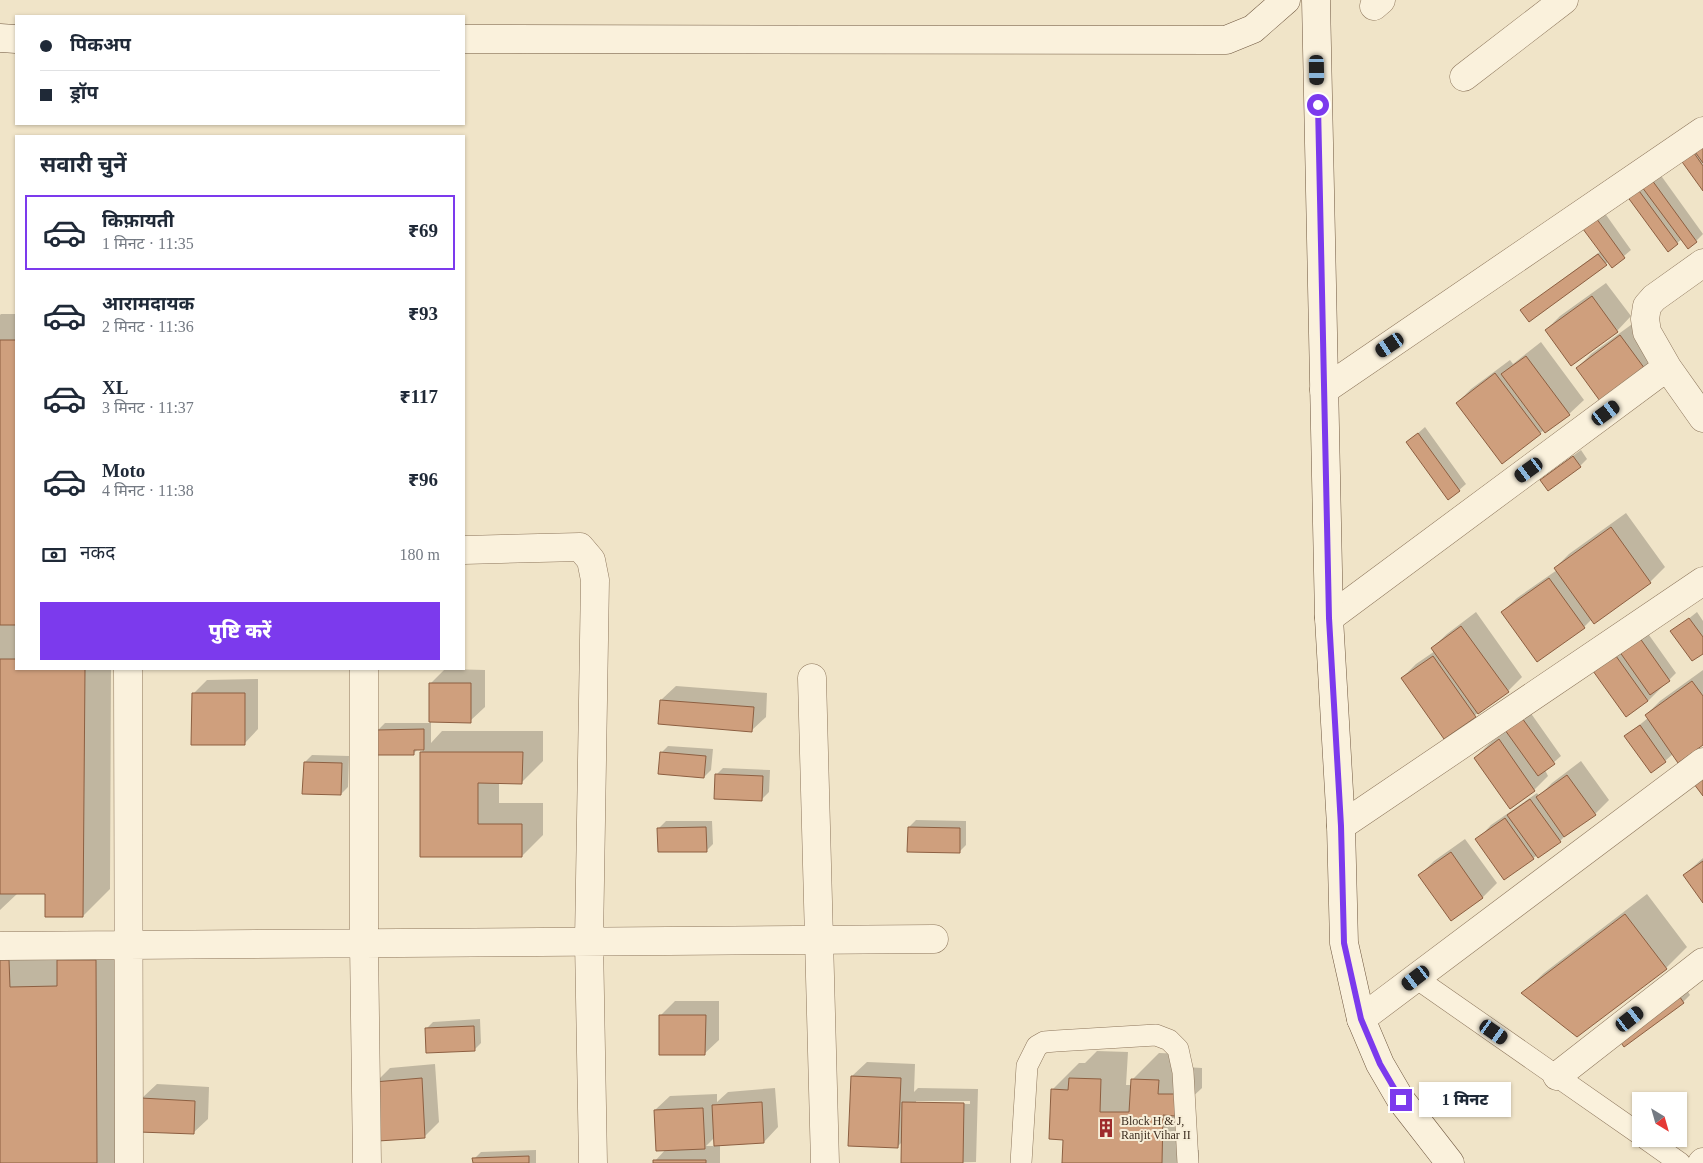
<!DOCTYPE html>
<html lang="hi">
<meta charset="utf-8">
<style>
:root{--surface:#fff;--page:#f2f2f3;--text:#1f2937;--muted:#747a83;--line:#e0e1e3;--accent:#7c3aed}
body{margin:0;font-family:"Times New Roman","Noto Sans Devanagari",serif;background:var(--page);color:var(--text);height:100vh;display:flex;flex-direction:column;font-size:19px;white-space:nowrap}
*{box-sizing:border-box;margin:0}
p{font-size:16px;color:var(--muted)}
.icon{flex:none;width:28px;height:28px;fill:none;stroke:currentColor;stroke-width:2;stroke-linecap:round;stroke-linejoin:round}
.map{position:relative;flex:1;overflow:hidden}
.sheet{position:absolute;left:15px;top:135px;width:450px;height:535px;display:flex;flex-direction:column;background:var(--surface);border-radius:0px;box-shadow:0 1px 4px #0004}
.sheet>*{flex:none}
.guide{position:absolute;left:15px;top:15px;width:450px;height:110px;border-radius:0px;box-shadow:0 1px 4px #0004;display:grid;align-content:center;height:110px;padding:0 25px;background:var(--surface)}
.needle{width:32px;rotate:143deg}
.fabs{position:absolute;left:1632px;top:1092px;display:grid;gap:10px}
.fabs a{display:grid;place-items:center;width:55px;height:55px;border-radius:0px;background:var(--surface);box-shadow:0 1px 4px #0004;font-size:25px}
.end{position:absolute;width:22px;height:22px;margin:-11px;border:6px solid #7c3aed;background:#fff;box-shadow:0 0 0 2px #fff}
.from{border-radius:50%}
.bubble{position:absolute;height:35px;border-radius:0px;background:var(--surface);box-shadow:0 1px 4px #0004;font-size:16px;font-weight:800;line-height:35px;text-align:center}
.car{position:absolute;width:15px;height:30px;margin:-15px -8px;border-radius:6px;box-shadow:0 0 4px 1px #0007;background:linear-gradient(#222 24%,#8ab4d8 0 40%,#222 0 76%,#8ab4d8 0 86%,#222 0)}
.guide b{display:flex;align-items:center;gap:18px;height:48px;font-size:19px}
.guide b+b{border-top:1px solid var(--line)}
.guide i{width:12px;height:12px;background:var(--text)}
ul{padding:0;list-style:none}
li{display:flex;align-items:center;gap:15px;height:75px;margin:0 10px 8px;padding:0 15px;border:2px solid transparent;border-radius:0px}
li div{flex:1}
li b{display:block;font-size:19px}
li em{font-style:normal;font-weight:800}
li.on{border-color:var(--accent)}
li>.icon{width:45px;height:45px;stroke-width:1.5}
h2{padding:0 25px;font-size:22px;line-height:60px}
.pay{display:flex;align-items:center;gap:12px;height:55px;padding:0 25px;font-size:19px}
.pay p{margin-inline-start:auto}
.button{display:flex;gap:10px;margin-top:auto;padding:10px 25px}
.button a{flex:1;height:58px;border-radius:0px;background:var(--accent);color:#fff;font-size:20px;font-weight:800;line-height:58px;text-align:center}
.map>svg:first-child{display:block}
.shadow{fill:#0003;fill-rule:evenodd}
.building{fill:#cf9f7d;stroke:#8d5f41}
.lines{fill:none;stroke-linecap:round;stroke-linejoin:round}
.lane-casing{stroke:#8d765c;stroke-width:22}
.street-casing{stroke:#8d765c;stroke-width:29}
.secondary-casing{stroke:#6f573f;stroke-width:29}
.lane{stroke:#faf1dc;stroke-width:21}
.street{stroke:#faf1dc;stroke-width:28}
.secondary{stroke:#faf1dc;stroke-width:28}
.route{stroke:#7c3aed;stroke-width:6}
.labels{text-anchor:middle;stroke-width:4;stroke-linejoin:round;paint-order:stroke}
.poi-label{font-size:12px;fill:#3d2e20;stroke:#f7eed8;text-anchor:start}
</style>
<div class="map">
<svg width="1703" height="1163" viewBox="0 0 1703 1163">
<rect width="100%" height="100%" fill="#f0e4c8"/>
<path class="shadow" d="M1703,141V189L1681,159Z
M1657,170L1703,234L1696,241L1682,239L1677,243L1626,192Z
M1599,205L1631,250L1612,266L1608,262L1522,311L1529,304L1601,251L1579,221Z
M1606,283L1631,316L1617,331L1546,330L1560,316Z
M1,314H16V669H111L110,889L83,916L46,893H18L0,910V315Z
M1635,322L1659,354L1644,368H1577L1591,354Z
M1541,342L1584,400L1569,414L1544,430L1502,462L1457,403L1471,389L1510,360L1513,364Z
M1425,427L1466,484L1449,499L1408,442Z
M1581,450L1587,459L1580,466L1542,480L1549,473Z
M1626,513L1665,567L1650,582L1594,622L1592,619L1584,627L1502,612L1517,598L1557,570L1555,568L1569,554Z
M1476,612L1522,677L1508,691L1445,737L1402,678L1416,664L1435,651L1432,648L1447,634Z
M1697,612L1703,621V652L1672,632Z
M1644,628L1676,673L1648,701L1590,665Z
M445,669L485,670V707L470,721H431V743L442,731H543V761L522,782H499V803H543V835L522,856H421V752L425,749H418L414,753L378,730L385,723H430V684Z
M1703,670V743L1673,754L1665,761L1626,736L1648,718L1646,715L1660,701Z
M258,679V729L244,744L193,694L207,680Z
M676,686L767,693L766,717L751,731L661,700Z
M1530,712L1561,756L1545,770L1548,776L1534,790L1510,807L1475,758L1490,743Z
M668,746L713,749L711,770L704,777L661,753Z
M312,755L349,756L348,787L341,794L305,762Z
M1581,761L1609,800L1595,814L1567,834L1560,841L1533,858L1477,840L1491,825L1537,793L1539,796L1552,783Z
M723,768L770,770L769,792L762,799L716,775Z
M916,820L966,821V845L959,852L909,827Z
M666,821H712L713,844L706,851L659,828Z
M1465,839L1497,883L1483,897L1452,919L1420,875L1434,861Z
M1703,858V901L1684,875Z
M1647,894L1687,947L1666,968L1523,993L1544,973Z
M123,933V1163H0V934H36V960H59L85,934Z
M1683,984L1690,995L1683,1002L1624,1045Z
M675,1001H719V1040L704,1054L661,1015Z
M480,1019L481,1043L474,1050L426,1029L433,1022Z
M1097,1051L1128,1052L1126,1085H1132V1080L1159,1053L1185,1054V1067L1202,1068V1088L1189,1100L1188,1150H1199V1163H1061L1064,1160L1065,1139L1052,1090L1079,1063H1085Z
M867,1062L915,1064L914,1092L918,1088L978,1089L976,1162L902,1163L903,1141L898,1146L852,1076ZM916,1101H970V1104L916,1103Z
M435,1064L439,1122L425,1136L376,1082L390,1068Z
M157,1084L209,1087L208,1119L193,1133L142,1098Z
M775,1088L778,1127L764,1142L720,1144V1163H655V1161L666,1149L655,1110L670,1096L717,1094V1102L728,1092ZM715,1137L716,1146H706Z
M536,1150V1163H474V1159L481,1152Z"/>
<path class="building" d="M1703,143V163L1693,149Z
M1692,150L1703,166V191L1680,159Z
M1649,176L1697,242L1688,249L1639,183Z
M1634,184L1678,244L1668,252L1624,192Z
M1591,211L1625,258L1612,268L1577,221Z
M1598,254L1607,265L1529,322L1520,310Z
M1592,296L1618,332L1571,366L1545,330Z
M1620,335L1645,369L1600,401L1576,368Z
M0,340H16V625H0Z
M1526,356L1570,415L1545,433L1501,374Z
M1495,373L1541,434L1502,464L1456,403Z
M1418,433L1460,491L1448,500L1406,442Z
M1573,456L1581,467L1548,491L1540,480Z
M1611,527L1651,583L1594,624L1554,568Z
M1549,578L1585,628L1537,662L1501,612Z
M1689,618L1703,637V654L1692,661L1670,631Z
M1461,626L1509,692L1478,714L1431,648Z
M1637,634L1670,681L1650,695L1617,648Z
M1611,649L1648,701L1626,717L1588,664Z
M1433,656L1476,717L1444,739L1401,678Z
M0,659H16V669H85L83,917H45V894H0Z
M1692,681L1703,696V745L1678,763L1645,715Z
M429,683H471V723L429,722Z
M192,693H245V745H191Z
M660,700L754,707L752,732L658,724Z
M1522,718L1555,764L1538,776L1505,730Z
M1640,725L1666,762L1651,773L1624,736Z
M424,729V750H414V755H377V730Z
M1499,739L1535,791L1510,809L1474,758Z
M420,752H523L522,784L478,783V824H522V857H420Z
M660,752L706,756L704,778L658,774Z
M304,762L342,763L341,795L302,794Z
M1703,772V796L1691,780Z
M715,774L763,776L762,801L714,799Z
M1567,775L1596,815L1564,837L1536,797Z
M1530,799L1561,842L1538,858L1507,815Z
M1505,818L1534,859L1504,880L1475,839Z
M706,827L707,852H658L657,828Z
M908,827L960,828V853L907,852Z
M1451,852L1483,898L1451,921L1418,875Z
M1703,861V903L1683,875Z
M1625,914L1667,969L1577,1037L1521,993Z
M0,960H9L10,987L57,986V960H96L97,1163H0Z
M1675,990L1684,1003L1624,1047L1615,1034Z
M659,1015H706L705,1055H659Z
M474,1026L475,1051L426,1053L425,1028Z
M851,1076L901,1078L898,1148L848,1146Z
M422,1078L425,1138L378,1141L374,1082Z
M1069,1078L1101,1079L1100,1112H1129L1131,1079L1159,1080L1158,1094H1176L1175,1116L1163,1115L1162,1163H1062L1063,1140L1049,1139L1051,1089L1068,1090Z
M141,1098L195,1101L194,1134L139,1132Z
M762,1102L764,1143L714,1146L712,1105Z
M902,1102L964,1103L963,1163H901Z
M703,1108L705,1149L656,1151L654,1110Z
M529,1156V1163H473L472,1158Z
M653,1160H706V1163H653Z"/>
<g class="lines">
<g class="lane-casing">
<path id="lane" d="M1416,978L1641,1135
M1646,1139L1680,1163
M1021,1163L1027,1066L1037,1046L1044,1042L1056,1041L1156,1035L1169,1040L1178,1049L1183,1072L1188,1163"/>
</g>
<g class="street-casing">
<path id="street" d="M1374,6L1381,0
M1464,77L1564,0
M1667,367L1647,332L1645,319L1647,306L1654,298L1703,263
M1324,390L1703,131
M464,550L580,547L591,560L595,580L589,941L593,1163
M1329,618L1667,367L1703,418
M128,669L129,1163
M364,669V944L367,1163
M812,678L825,1163
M1341,826L1703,581
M0,946L934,939
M1361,1019L1703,762
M1557,1076L1703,962
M1702,1163L1703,1162"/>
</g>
<g class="secondary-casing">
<path id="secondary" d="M1316,0L1329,618L1341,826L1344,943L1361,1019L1380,1064L1401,1100L1450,1163
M0,38L16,39
M464,39L1226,40L1253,29L1286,0"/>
</g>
<use href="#lane" class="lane"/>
<use href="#street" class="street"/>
<use href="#secondary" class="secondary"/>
</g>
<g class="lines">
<path class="route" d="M1318,105L1329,618L1341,826L1344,943L1361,1019L1380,1064L1401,1100"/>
</g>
<defs>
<g id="building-bare" transform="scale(1.5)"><path d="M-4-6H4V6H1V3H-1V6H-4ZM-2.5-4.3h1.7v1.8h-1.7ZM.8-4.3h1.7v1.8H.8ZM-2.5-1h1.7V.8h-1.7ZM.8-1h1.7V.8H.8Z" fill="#9e2a2b" stroke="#f7eed8" stroke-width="2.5" paint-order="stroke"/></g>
</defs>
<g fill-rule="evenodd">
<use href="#building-bare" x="1106" y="1128"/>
</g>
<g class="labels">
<g class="poi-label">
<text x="1121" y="1125">Block H &amp; J,<tspan x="1121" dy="14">Ranjit Vihar II</tspan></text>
</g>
</g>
</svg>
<div class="fabs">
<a><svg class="needle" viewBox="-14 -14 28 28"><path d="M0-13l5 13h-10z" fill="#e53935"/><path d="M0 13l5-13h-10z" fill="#747a83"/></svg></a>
</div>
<i class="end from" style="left:1318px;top:105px"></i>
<i class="end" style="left:1401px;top:1100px"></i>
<div class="bubble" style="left:1419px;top:1082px;width:92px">1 मिनट</div>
<i class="car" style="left:1317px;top:70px;rotate:179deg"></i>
<i class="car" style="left:1390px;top:345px;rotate:236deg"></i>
<i class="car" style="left:1606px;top:413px;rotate:54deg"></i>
<i class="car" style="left:1529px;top:470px;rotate:234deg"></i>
<i class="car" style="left:1416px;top:978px;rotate:233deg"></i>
<i class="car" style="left:1630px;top:1019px;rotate:52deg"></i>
<i class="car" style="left:1494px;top:1032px;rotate:125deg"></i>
<div class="guide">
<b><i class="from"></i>पिकअप</b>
<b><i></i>ड्रॉप</b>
</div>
<section class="sheet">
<h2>सवारी चुनें</h2>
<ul>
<li class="on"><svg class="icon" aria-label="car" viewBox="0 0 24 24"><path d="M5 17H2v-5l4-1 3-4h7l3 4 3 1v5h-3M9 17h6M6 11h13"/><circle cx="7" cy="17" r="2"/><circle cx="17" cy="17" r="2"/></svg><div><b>किफ़ायती</b><p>1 मिनट · 11:35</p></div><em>₹69</em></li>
<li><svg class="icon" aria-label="car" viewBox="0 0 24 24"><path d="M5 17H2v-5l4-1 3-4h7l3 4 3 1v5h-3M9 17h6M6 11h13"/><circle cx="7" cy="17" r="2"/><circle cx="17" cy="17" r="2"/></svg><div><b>आरामदायक</b><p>2 मिनट · 11:36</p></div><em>₹93</em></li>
<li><svg class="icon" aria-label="car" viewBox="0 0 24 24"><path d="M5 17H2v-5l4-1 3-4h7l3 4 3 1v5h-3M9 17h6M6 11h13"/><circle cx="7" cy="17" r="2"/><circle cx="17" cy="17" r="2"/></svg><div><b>XL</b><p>3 मिनट · 11:37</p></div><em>₹117</em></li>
<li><svg class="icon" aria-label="car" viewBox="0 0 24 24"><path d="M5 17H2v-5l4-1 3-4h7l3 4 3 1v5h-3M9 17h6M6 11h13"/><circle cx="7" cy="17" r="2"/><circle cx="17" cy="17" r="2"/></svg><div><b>Moto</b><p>4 मिनट · 11:38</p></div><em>₹96</em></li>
</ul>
<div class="pay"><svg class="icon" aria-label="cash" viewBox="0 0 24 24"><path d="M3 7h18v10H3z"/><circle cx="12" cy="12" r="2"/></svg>नकद<p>180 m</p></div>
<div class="button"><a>पुष्टि करें</a></div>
</section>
</div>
